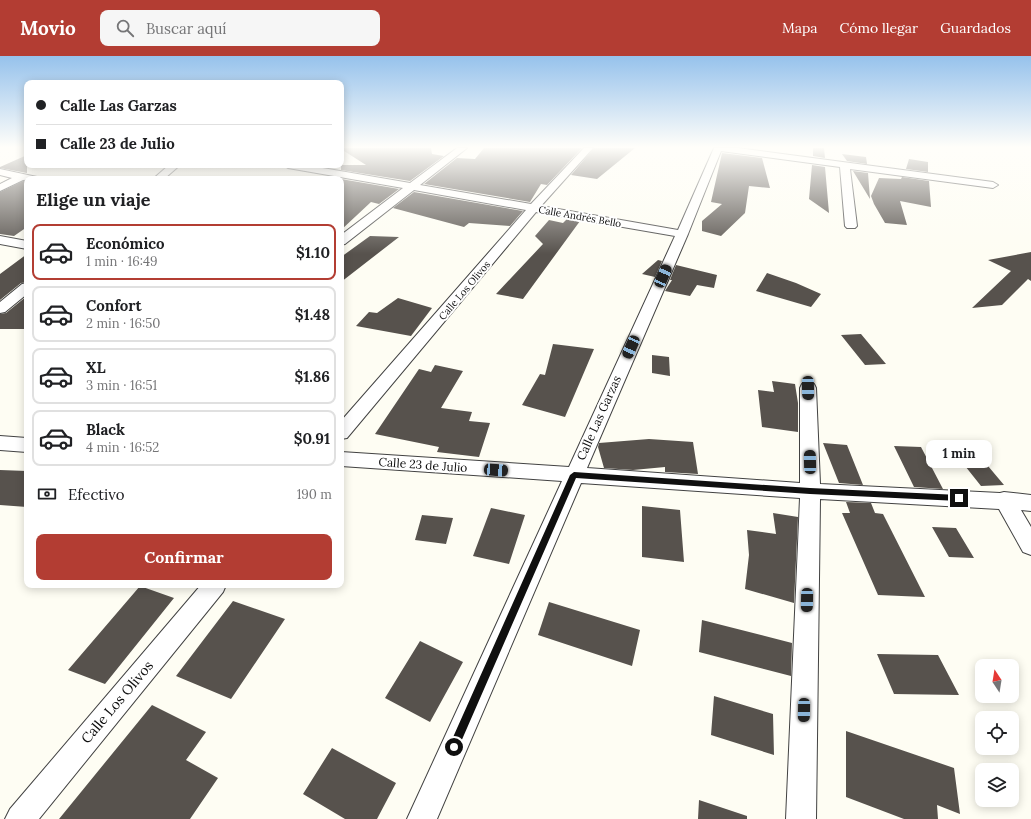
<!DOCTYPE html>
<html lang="es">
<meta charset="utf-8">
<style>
:root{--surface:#fff;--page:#f6f6f6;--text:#202124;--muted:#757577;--line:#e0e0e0;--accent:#b33d33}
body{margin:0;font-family:Lora,serif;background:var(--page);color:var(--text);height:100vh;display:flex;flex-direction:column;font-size:15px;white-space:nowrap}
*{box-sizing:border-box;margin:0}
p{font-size:13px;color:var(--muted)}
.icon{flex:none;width:22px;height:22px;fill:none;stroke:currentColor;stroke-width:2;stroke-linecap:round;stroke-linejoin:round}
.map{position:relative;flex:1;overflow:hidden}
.sheet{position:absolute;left:24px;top:120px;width:320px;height:412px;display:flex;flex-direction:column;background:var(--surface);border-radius:8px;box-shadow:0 2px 10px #0003}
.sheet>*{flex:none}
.banner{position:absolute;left:24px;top:24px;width:320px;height:88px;border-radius:8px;box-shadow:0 2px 10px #0003;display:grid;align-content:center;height:88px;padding:0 12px;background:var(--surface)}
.needle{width:26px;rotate:348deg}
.fabs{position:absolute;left:975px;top:603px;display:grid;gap:8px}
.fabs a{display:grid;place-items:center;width:44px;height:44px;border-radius:8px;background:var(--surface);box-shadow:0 2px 10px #0003;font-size:20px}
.end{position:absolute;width:18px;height:18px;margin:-9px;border:5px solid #0f0f0f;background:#fff;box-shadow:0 0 0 2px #fff}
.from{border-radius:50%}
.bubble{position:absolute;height:28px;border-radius:8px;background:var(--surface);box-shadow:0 2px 10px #0003;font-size:13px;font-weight:800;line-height:28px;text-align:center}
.car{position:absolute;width:12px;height:24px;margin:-12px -6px;border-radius:5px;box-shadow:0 0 3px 1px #0007;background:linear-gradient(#222 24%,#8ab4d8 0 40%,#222 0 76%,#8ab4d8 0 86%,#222 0)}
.banner b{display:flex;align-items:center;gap:14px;height:38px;font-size:15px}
.banner b+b{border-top:1px solid var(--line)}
.banner i{width:10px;height:10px;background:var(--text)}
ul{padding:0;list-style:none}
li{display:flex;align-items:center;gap:12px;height:56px;margin:0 8px 6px;padding:0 4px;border:2px solid var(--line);border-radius:8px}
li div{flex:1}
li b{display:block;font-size:15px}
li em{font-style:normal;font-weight:800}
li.active{border-color:var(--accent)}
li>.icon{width:36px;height:36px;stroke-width:1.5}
h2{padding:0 12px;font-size:18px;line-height:48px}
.pay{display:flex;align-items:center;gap:10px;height:44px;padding:0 12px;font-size:15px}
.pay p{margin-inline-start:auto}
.cta{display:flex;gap:8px;margin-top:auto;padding:8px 12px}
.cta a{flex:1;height:46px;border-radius:8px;background:var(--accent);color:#fff;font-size:16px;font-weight:800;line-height:46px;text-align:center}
header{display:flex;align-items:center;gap:24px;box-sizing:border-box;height:56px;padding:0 20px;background:var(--accent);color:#fff}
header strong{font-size:19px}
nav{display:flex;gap:22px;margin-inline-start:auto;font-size:14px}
.search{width:280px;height:36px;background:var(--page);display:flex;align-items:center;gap:10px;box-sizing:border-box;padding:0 14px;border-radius:8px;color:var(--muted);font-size:15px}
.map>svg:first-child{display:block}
.building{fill:#57524d}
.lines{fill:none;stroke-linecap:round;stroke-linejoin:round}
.minor-casing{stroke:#424242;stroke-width:2}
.minor{fill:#fff;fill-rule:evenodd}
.route{fill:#0f0f0f}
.labels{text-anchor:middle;stroke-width:4;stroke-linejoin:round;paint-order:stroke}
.far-street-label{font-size:10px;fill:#0f0f0f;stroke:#fff}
.street-label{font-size:12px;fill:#0f0f0f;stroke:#fff}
.near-street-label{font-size:14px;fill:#0f0f0f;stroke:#fff}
</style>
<header>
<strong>Movio</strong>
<div class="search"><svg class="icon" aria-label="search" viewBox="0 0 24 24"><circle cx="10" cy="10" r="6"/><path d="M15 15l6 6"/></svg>Buscar aquí</div>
<nav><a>Mapa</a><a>Cómo llegar</a><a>Guardados</a></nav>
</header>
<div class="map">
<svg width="1031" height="763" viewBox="0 0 1031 763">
<rect width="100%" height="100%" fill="#fefdf3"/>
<path class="building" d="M341,92H431L432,98L444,100L410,125L341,114V109H366L341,93Z
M484,92H582L547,129L541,128L530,146L424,128L457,102L475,103Z
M594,92H635L597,123L571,119Z
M813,92H824L825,102L813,100Z
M722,97L762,102L770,132L749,130L745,157L721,180L702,175V165L722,148L711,146Z
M842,98L866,101L867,108L847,105Z
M27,99V117L0,112V111Z
M909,103L928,106V116L906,113Z
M812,109L825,111L829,157L809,143Z
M853,115L868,117L870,143Z
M902,121L929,125L931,151L900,145L907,169L885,167L874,148L871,140L879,122L901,123Z
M341,123L399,133L379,148L371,146L341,174Z
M23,125H27V171L14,180L0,178V136Z
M414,136L523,155L510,170L469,167L464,171L393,152Z
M567,163L580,165L523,243L496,238L543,188L535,180L549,164L563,167Z
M370,180L399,181L341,226V201Z
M1031,196V225L1028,223L1002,249L972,252L1011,215L988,204Z
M27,198V226L21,227L0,244V218Z
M658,204L662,205L655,221L642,218Z
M676,209L717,219L714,232L697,229L690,240L665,235L672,224H670Z
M767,217L796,227L821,238L811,251L756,235Z
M27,240V273H0V258L6,257Z
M398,242L432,252L411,280L356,270L369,256L377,257Z
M861,278L886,308L865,309L841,279Z
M553,288L594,293L565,361L522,349L540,318L545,319Z
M652,299L669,301L670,320L652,317Z
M435,309L463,315L441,352L472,356L469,365L490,367L479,401L437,396L439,391L375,378L419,313L431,316Z
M772,325L795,328L798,347V376L762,371L758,334L774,336Z
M649,383L693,386L698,418L665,416V411L633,414L604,412L598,391L599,387Z
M967,385L1004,429L981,430L946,386Z
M823,387L847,389L863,429L839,427Z
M894,390L921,391L943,433L914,431Z
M0,414L27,415V451L0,449Z
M846,446L871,447L875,457L883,458L925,541L878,539L842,457H850Z
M642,450L680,454L684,506L642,501Z
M491,452L525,459L509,508L473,500Z
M773,457L798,461L794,547L745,533L749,499L747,474L776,478Z
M422,459L453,462L446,488L415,484Z
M932,471L956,472L974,502L949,501Z
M140,530L174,542L105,628L68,614Z
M233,545L285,563L231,643L176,620Z
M549,546L640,574L632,610L538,579Z
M702,564L792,587L791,620L699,596Z
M420,585L463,606L430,666L385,642Z
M877,598L938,599L959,639L894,638Z
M714,640L773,658L774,699L711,679Z
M152,649L206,676L186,704L218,722L190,763H59Z
M846,675L954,712L960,758L937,749L938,763H904L846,741Z
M332,692L396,727L377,763H345L303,738Z
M699,744L747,760V763H698Z"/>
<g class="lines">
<g class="minor-casing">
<path id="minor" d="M457,92H467L420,129L531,148L584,92H593L541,150L678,174L714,92H738L993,126L998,129L993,132L850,113L857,170L855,172H847L845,170L840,111L721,95L688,178L587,412L800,427V332L802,328L808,327L814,328L816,332L820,428L1000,437L1004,436L1031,439V455L1021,454L1031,471V499L1023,496L999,453L820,443L816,763H786L800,442L581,427L437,763H407L562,425L341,410V396L569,411L675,180L536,156L347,382L341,383V365L526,154L414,134L345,188L341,189V179L403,132L288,112L283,109H305L410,127Z
M169,109H180L164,123H153Z
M0,113L37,121L38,123L23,124L0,135V128L12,122L0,119Z
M0,180L27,185V193L0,188Z
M27,227V238L5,256L0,257V246L22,228Z
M0,380L27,382V396L0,394Z
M201,529H226L223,536L39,763H5L10,753Z"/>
</g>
<use href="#minor" class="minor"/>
</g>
<linearGradient id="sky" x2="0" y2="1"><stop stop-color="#96c2ec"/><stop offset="0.46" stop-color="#fffefa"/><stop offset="1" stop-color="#fffefa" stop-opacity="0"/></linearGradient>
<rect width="1031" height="198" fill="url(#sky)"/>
<path class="route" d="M574,416L810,432L959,439L963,442L959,445L810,438L576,422L457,695L454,696L450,695L449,691L450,688L570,419Z"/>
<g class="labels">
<g class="far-street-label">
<text transform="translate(580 160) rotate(10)" y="4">Calle Andrés Bello</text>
<text transform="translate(464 234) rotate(-50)" y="4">Calle Los Olivos</text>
</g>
<g class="street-label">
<text transform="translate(599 362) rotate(-66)" y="4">Calle Las Garzas</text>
<text transform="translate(423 409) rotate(4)" y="4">Calle 23 de Julio</text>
</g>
<g class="near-street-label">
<text transform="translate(117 646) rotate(-50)" y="5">Calle Los Olivos</text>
</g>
</g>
</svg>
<div class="fabs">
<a><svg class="needle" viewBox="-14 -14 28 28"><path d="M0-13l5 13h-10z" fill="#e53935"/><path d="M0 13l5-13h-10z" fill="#757577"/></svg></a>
<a><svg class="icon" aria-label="locate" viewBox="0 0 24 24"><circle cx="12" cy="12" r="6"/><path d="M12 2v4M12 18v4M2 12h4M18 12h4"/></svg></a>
<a><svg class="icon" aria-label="layers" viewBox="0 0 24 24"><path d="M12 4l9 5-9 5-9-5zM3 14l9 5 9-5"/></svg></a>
</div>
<i class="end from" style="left:454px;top:691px"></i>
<i class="end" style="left:959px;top:442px"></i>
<div class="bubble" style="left:926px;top:384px;width:66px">1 min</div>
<i class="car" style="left:663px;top:220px;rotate:24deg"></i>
<i class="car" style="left:631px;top:291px;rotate:204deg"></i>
<i class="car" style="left:808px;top:332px;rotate:179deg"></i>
<i class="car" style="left:810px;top:406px;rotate:359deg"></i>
<i class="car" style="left:496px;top:414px;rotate:94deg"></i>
<i class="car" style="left:807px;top:544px;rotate:181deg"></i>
<i class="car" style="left:804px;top:654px;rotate:181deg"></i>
<div class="banner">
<b><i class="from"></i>Calle Las Garzas</b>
<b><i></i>Calle 23 de Julio</b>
</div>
<section class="sheet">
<h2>Elige un viaje</h2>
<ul>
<li class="active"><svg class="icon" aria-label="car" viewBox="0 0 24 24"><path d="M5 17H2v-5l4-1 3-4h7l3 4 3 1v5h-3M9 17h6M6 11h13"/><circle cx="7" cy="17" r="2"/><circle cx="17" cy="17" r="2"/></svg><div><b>Económico</b><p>1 min · 16:49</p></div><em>$1.10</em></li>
<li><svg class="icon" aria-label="car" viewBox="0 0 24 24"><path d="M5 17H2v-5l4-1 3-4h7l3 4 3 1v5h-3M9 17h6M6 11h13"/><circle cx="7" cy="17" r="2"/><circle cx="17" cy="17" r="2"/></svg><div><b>Confort</b><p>2 min · 16:50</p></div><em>$1.48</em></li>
<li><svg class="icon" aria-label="car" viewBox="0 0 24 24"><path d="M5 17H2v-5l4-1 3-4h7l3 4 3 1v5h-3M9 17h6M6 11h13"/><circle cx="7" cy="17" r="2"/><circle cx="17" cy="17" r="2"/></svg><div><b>XL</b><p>3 min · 16:51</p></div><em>$1.86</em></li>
<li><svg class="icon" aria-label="car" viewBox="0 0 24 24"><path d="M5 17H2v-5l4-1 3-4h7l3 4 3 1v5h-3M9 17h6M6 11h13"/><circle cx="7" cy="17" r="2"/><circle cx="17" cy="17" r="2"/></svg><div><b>Black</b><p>4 min · 16:52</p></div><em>$0.91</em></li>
</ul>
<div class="pay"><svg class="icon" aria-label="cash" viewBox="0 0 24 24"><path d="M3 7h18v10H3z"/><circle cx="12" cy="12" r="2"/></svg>Efectivo<p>190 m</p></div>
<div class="cta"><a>Confirmar</a></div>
</section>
</div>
